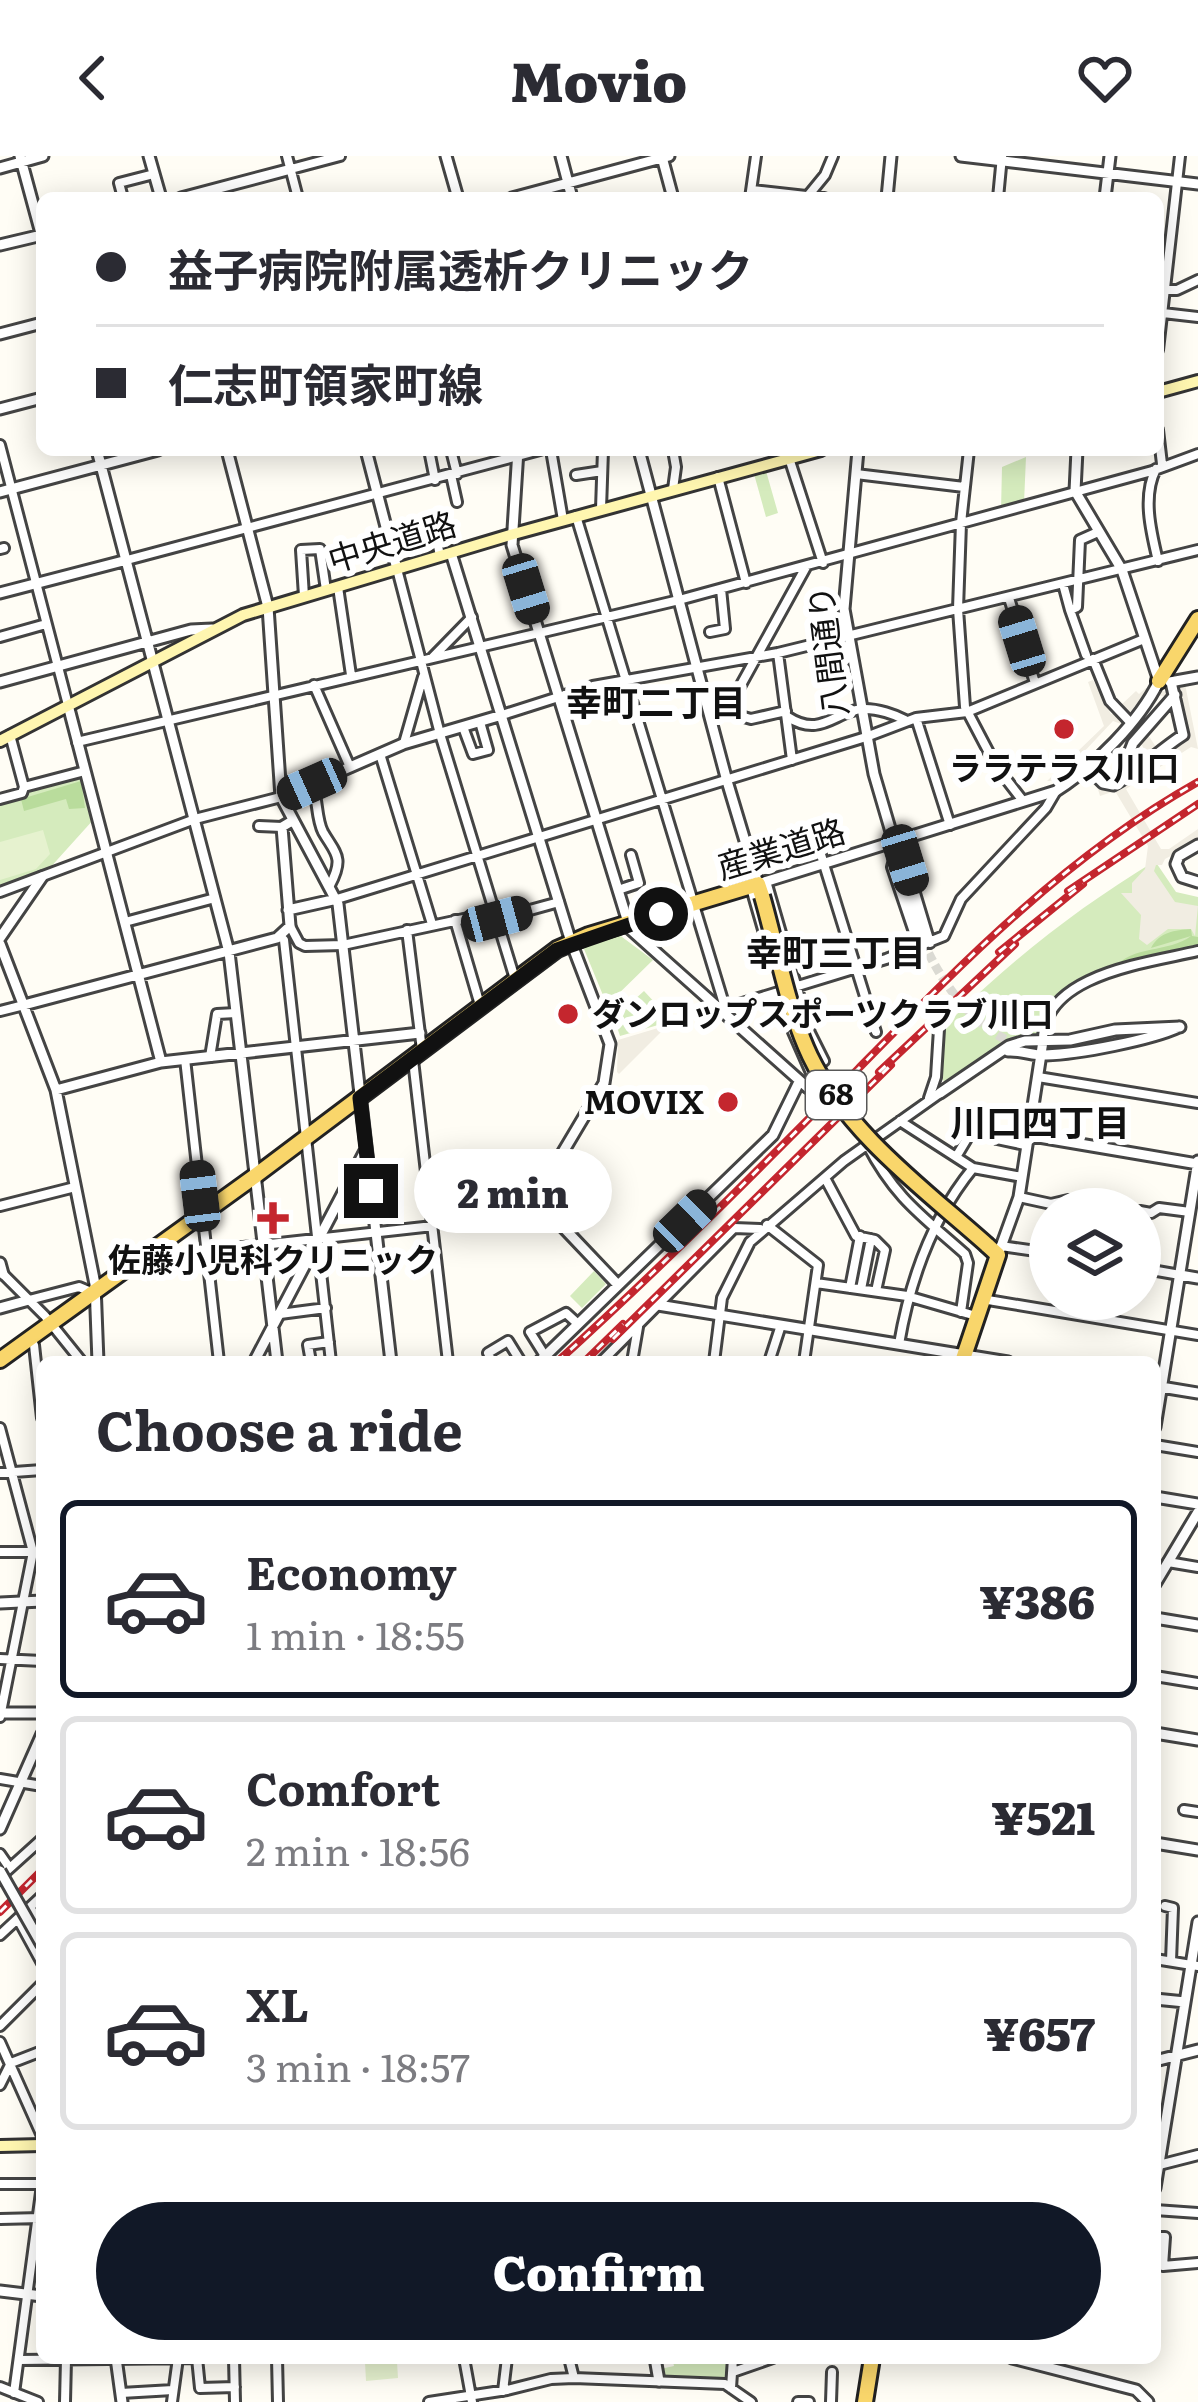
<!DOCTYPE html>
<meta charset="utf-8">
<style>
:root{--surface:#fff;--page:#f2f2f3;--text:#2b2b33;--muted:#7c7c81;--line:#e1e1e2;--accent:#111827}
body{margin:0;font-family:Literata,"Noto Sans JP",serif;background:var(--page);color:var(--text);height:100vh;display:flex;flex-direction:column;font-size:45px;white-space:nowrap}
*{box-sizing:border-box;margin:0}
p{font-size:39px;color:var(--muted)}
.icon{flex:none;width:66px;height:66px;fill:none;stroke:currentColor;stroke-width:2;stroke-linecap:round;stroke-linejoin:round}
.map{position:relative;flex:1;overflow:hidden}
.side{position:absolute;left:36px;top:1200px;width:1125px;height:1008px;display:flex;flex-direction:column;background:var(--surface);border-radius:18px;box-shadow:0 6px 30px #0003}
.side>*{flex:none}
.guide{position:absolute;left:36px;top:36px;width:1128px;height:264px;border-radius:18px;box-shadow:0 6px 30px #0003;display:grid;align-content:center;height:264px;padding:0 60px;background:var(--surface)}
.controls{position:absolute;left:1029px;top:1032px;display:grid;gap:24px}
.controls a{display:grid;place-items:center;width:132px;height:132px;border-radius:50%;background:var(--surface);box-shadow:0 6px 30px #0003;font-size:60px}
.end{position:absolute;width:54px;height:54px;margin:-27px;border:15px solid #111;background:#fff;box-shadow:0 0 0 6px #fff}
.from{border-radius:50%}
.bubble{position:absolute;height:84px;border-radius:42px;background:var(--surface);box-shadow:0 6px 30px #0003;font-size:39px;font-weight:800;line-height:84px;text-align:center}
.car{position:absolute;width:36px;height:72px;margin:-36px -18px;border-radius:15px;box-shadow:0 0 9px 3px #0007;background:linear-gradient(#222 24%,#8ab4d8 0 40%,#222 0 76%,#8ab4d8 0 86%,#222 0)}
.guide b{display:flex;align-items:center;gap:42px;height:114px;font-size:45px}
.guide b+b{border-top:3px solid var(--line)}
.guide i{width:30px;height:30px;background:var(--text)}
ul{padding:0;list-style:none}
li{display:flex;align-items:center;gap:36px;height:198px;margin:0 24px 18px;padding:0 36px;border:6px solid var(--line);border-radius:18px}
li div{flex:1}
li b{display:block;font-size:45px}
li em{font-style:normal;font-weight:800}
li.selected{border-color:var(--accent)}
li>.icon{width:108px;height:108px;stroke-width:1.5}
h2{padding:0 60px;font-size:54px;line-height:144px}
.primary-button{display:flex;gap:24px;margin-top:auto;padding:24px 60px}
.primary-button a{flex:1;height:138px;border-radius:72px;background:var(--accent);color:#fff;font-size:48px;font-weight:800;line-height:138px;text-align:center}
header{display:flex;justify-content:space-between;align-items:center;height:156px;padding:0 60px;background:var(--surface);font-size:54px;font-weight:800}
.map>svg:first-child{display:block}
.green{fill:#d5ebbd}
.forest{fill:#b9dc9c}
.pitch{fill:#e6f2cf}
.plaza{fill:#f1ede2;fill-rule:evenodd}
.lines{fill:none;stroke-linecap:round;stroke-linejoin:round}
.tertiary-tunnel{stroke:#dbdad3;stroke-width:9;stroke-dasharray:9 4.5;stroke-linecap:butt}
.minor-casing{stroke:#444;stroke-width:14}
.tertiary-casing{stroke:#444;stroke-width:15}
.secondary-casing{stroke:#333;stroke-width:16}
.primary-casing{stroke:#222;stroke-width:20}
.minor{stroke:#fff;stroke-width:8}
.tertiary{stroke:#fff;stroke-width:9}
.secondary{stroke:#fff6b0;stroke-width:10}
.primary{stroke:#f9d66b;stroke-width:14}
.rail-casing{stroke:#c4262e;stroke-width:8}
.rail{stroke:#fff;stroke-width:3;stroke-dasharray:9;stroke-linecap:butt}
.tertiary-bridge-casing{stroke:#444;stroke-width:15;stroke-linecap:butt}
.primary-bridge-casing{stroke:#222;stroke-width:20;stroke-linecap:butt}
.tertiary-bridge{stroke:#fff;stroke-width:9}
.primary-bridge{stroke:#f9d66b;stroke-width:14}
.route{stroke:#111;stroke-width:15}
.poi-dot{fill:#c4262e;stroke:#fff;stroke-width:4.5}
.labels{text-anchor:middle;stroke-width:12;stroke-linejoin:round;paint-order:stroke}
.shield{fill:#fff;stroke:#585858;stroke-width:3}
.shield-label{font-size:30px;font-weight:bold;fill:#111}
.street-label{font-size:33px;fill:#111;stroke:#fff}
.poi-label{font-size:33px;font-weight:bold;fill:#111;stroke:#fff}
.neighbourhood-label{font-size:36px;font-weight:bold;fill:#111;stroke:#fff}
</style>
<header><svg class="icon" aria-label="back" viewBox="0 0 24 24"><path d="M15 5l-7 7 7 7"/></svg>Movio<svg class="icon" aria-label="heart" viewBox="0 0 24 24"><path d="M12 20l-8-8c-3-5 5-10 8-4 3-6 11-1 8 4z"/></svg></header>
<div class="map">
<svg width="1198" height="2246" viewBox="0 0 1198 2246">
<rect width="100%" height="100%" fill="#fffdf5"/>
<path class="green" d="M1026,301L1024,347L1001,354L1002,311Z
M766,315L778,357L766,361L754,318Z
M80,619L94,663L48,714L0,731V646L24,639L28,633Z
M1155,705L1176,736L1198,741V792L1075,825L1053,844L1038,879L1015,884L947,927L940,922L942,873C1007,807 1076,753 1155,705Z
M618,778L653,804L607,849L584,793L587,787Z
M644,835L672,865L620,880L614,862Z
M594,1115L606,1128L582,1152L570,1140Z
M672,2202H731L732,2224L662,2223L660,2213L674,2210Z"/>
<path class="forest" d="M81,625L85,652L69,653L66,643L24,655L21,643Z
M1191,773L1192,780L1198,781V792L1115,812C1131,789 1169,797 1191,780L1151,792C1159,776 1175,774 1191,773Z"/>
<path class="pitch" d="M43,674L50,698L36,713L0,724V686Z
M365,2206H397L398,2222L366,2225Z"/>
<path class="plaza" d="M1093,524L1111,558L1120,557V550L1136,535L1139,538L1146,532L1174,537L1178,529L1185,528L1198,593L1191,591L1126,633L1161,693H1169L1198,673V685L1165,703L1162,709H1156L1154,715L1175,746L1198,750L1195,780L1191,773H1168L1147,789L1139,783L1141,759L1121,737H1132V727L1145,713L1148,690L1115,635L1100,640L1097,630L1067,614L1056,625H1047L1104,570L1088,526ZM1146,538L1181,542L1189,575L1186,584L1167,595L1156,591L1135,559L1134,551ZM1113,565L1132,572L1147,598L1127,617L1109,624L1082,610L1080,600Z
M668,869L619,918L617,916L618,884Z"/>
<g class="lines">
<path class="tertiary-tunnel" d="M923,785C939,822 970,868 1009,885C1023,891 1041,891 1056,892"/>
<g class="minor-casing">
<path id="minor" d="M287,0L298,42
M291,13L340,0
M752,34L824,42
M807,41L825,19L833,0
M123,42L119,27L154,18
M750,42L756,0
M998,42L1002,0
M1158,134H1177L1198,124
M1163,157L1198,161
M1158,194L1180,0
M1158,274L1162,308
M0,289L68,549
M429,294L435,324
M451,294L457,318
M551,294L563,364
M673,294L676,311L673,333
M969,294L961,367L958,453L965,551L996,610L1023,645
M789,302L823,407
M1156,313C1142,340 1151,376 1158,405
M856,318L964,331
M451,319L457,346
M576,319L602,315
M718,321L746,427
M601,353L603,294
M576,360L725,851
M0,393L4,392
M440,400L433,364L444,361
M127,404L540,294
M397,413L440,578L515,823
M1063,428L1070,454
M338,431L351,519
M304,440L301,394L320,393L326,434
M1009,442L1035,527
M710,476L725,473L721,433
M0,481L46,468
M778,497L792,604
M1086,499L1070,454L1077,451L1080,384L1098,376
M432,502L472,461
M1093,503L1110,545L1130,566
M314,529L350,611
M726,556L806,411
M502,559L593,530L778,497L1198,394
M710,560L726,556L751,563L786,555
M788,561C822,583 836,553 865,553C878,553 894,558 905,564
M916,562L950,669
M463,571L473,598L488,594L480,566
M10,579L24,631
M77,586L679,444L1152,315L1198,298
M404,587L423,521
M380,598L432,768
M312,628C318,642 316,663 323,676C335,697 345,701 330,729
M0,643L22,637L24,631L85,615
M259,670L282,671
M818,689L876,876
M896,696L892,711L919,791
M897,697L905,704L930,787
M766,725L810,877L824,905L815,911
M751,732L770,798
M618,734L639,727L631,699
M0,736L195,663L281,641
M337,743L866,581L916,562L967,556L1144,483
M455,764L480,849
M125,766L215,742
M290,770L299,787L305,790L343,789L468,762L497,763L559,746
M407,774L422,894
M280,780L284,784L331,1206
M723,853L886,803L944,780L961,743L1046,652L1056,635
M0,855L24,849
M793,876L815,926L808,932
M1043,885C1042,818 1148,807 1198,795
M210,901L217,858L236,857
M185,903L219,1206
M413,904L448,1206
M1038,921L1198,947
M929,942L936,921L939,873
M900,965L973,1012L1022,1021
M867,988C895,1042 921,1059 965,1098L968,1107L961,1156
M956,1001L974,971L997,983L1025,989
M825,1022L856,1080L875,1084L885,1094L876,1135
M1019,1041L1051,1048L1068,1044L1127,1053
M0,1050L75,1031
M1140,1055L1151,1057L1159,1052L1190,1056
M767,1069L818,1109L804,1206
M1001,1090L1050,1097
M208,1095L433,1070
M1140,1112L1180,1119
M1,1116L45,1160L82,1206
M816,1127L907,1140L976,1160
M850,1132L860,1080
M861,1133L871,1083
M982,1143L1198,1179
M29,1144L79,1131L91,1136
M280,1158L326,1152
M29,1182L34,1189L42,1262
M899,1188C910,1124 932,1062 973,1012
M545,1200L530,1176L566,1157L578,1168
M311,1206L308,1189L329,1186
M492,1206L488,1197L508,1185L521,1206
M601,1206L734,1072L760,1073
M632,1206L638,1171
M714,1206L722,1142L750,1086L844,1005L940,937
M769,1206L781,1169
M0,1272L33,1396L0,1561
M1155,1289L1198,1296
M0,1317L42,1314
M0,1396H42
M1168,1406L1198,1411
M0,1503L42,1505
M1155,1520L1198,1527
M0,1623L42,1630
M1184,1654L1198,1656
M0,1698L9,1711
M1,1720L42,1683
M1165,1750L1173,1752L1171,1805
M30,1751L42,1771
M18,1763L42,1807
M0,1779L42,1740
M1155,1803L1198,1810
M0,1870L42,1828
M0,1886L42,1980
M0,1929L11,1907L42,1895
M1155,2010L1198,1999
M0,2028H42
M1155,2054L1198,2057
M0,2063L41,2062
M1155,2081H1165L1163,2110L1198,2107
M234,2202L235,2246
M277,2202L278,2246
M464,2202L472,2246
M569,2202L574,2222
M19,2204L197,2202L200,2232L235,2231
M733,2216L773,2202
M0,2231L38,2246
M731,2232L733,2202
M503,2235L507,2202
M14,2237L42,2029
M121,2237L173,2234
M65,2246L66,2203
M172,2246L178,2202
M429,2246L507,2234L551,2223L574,2222L725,2228L751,2246
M798,2246H809
M831,2246L832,2216"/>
</g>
<g class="tertiary-casing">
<path id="tertiary" d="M20,0L42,81
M149,0L161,42
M446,0L458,42
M561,0L572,42
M961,0L1198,28
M662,1L673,42
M0,12L43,0
M181,42L291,13
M512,42L669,0
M887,42L891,0
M1105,42L1110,0
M0,89L42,79
M0,178L42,167
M0,253L42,242
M97,294L229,796L277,1206
M227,294L268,451L281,641L338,748L391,1206
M366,294L397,413
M518,294L512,389L630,773L808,932
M639,294L727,625L758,728L1056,635C1095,610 1139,566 1159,525
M858,294L844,453L874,618L923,785
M1077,294L1075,335L1122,414L1159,525
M0,336L158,294
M451,397L571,786L610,888L604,927L557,1006L550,1040L562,1070L618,1129
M0,437L127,404
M0,526L191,474L212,473
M1170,526L1198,521
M68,549L161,906
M1087,611L1103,627L1113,629C1140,615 1158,595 1183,579L1171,526
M1119,623L1133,587L1175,539
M281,641L403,588L502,559
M1198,689L1179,700L1176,708L1182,721L1198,726
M288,754L337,743
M0,782L42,721
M0,788L56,934L95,1128L98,1206
M24,849L277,782L290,770L282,671L292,665
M1008,895C1021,894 1034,900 1046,899C1078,898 1151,884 1179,871
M56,934L161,906L420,877
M940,937L1009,890L1025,885L1070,884L1115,874L1180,871
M1027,979L1198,1008
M998,1099L1019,1041L1043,885
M0,1107L3,1118
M1180,1119L1198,1122
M658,1149L1008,1206
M0,1152L29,1144
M254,1206L366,993
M539,1206L773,979L799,926
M1155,1230L1198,1237
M1155,1271L1198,1005
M1155,1341L1198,1348
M1155,1428L1198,1356
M0,1447L42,1445
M1155,1462L1198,1469
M0,1557H42
M1155,1577L1198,1584
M0,1673L42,1578
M1155,1687L1198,1694
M1155,1843L1185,1846
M1155,1905L1198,1894
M1155,2032L1198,1766
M0,2135L42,2140
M116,2202L122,2246
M655,2202L659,2225
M1012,2202L1136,2234L1148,2246"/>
</g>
<g class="secondary-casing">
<path id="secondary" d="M1158,236L1198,225
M0,585L243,459L510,379L821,294
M0,1990L42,1989"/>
</g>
<g class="primary-casing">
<path id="primary" d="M1159,525L1198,463
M0,1204L255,1020L557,793L589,779L758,728L762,740
M962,1206L998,1099L987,1089
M865,2246L872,2202"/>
</g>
<use href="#minor" class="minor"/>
<use href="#tertiary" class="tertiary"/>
<use href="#secondary" class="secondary"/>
<use href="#primary" class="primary"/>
<g class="rail-casing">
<path id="rail" d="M1068,735L1198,648
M999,796L1083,728
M879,916L1015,788
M613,1183L891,909
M557,1206C661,1112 760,1012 858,913C963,806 1066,700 1198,626
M584,1206L623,1168
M0,1756L42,1714"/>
</g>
<use href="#rail" class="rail"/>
<g class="tertiary-bridge-casing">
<path id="tertiary-bridge" d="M0,1715L42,1789"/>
</g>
<g class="primary-bridge-casing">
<path id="primary-bridge" d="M762,740C777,792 787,851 810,900C847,977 924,1033 987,1089"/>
</g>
<use href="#tertiary-bridge" class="tertiary-bridge"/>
<use href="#primary-bridge" class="primary-bridge"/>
</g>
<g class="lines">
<path class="route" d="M371,1035L360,942L557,794L661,758"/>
</g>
<g class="poi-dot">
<circle cx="1064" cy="573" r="12"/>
<circle cx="568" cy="858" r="12"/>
<circle cx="728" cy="946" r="12"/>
<path d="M267 1044h12v12h12v12h-12v12h-12v-12h-12v-12h12z"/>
</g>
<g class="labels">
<rect class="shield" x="806" y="915" width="60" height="48" rx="9"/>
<g class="shield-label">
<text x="836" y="949">68</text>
</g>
<g class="street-label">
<text transform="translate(392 386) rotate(-17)" y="12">中央道路</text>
<text transform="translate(828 495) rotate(-97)" y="12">八間通り</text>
<text transform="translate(781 693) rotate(-17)" y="12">産業道路</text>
</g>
<g class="poi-label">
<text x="1064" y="624">ララテラス川口</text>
<text x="592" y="870" text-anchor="start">ダンロップスポーツクラブ川口</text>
<text x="704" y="958" text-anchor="end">MOVIX</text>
<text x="273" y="1116">佐藤小児科クリニック</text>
</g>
<g class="neighbourhood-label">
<text x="656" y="560">幸町二丁目</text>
<text x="836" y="810">幸町三丁目</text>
<text x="1040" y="980">川口四丁目</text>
</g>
</g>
</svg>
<div class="controls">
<a><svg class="icon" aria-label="layers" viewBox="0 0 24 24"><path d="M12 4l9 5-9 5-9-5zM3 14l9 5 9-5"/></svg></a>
</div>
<i class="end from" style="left:661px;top:758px"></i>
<i class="end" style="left:371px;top:1035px"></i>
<div class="bubble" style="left:414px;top:993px;width:198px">2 min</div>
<i class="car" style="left:526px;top:433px;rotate:163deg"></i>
<i class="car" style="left:1022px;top:485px;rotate:343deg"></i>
<i class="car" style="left:312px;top:628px;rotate:246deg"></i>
<i class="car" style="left:905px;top:704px;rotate:163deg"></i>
<i class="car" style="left:497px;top:763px;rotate:75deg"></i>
<i class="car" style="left:200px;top:1040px;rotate:353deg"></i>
<i class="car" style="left:685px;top:1065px;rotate:46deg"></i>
<div class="guide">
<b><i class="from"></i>益子病院附属透析クリニック</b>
<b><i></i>仁志町領家町線</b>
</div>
<section class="side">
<h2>Choose a ride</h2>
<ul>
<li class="selected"><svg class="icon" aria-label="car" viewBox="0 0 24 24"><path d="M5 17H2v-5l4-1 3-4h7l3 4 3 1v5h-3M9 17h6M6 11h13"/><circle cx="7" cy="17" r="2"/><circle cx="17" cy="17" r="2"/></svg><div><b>Economy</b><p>1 min · 18:55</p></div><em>¥386</em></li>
<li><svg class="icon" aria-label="car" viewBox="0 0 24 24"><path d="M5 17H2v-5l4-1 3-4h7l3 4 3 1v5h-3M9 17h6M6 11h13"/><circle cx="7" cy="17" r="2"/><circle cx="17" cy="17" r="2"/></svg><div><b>Comfort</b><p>2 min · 18:56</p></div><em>¥521</em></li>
<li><svg class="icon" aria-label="car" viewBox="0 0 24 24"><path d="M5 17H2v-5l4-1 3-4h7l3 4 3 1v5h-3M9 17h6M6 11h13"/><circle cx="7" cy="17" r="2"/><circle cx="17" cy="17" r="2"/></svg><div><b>XL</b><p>3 min · 18:57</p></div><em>¥657</em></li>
</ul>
<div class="primary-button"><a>Confirm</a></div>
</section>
</div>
